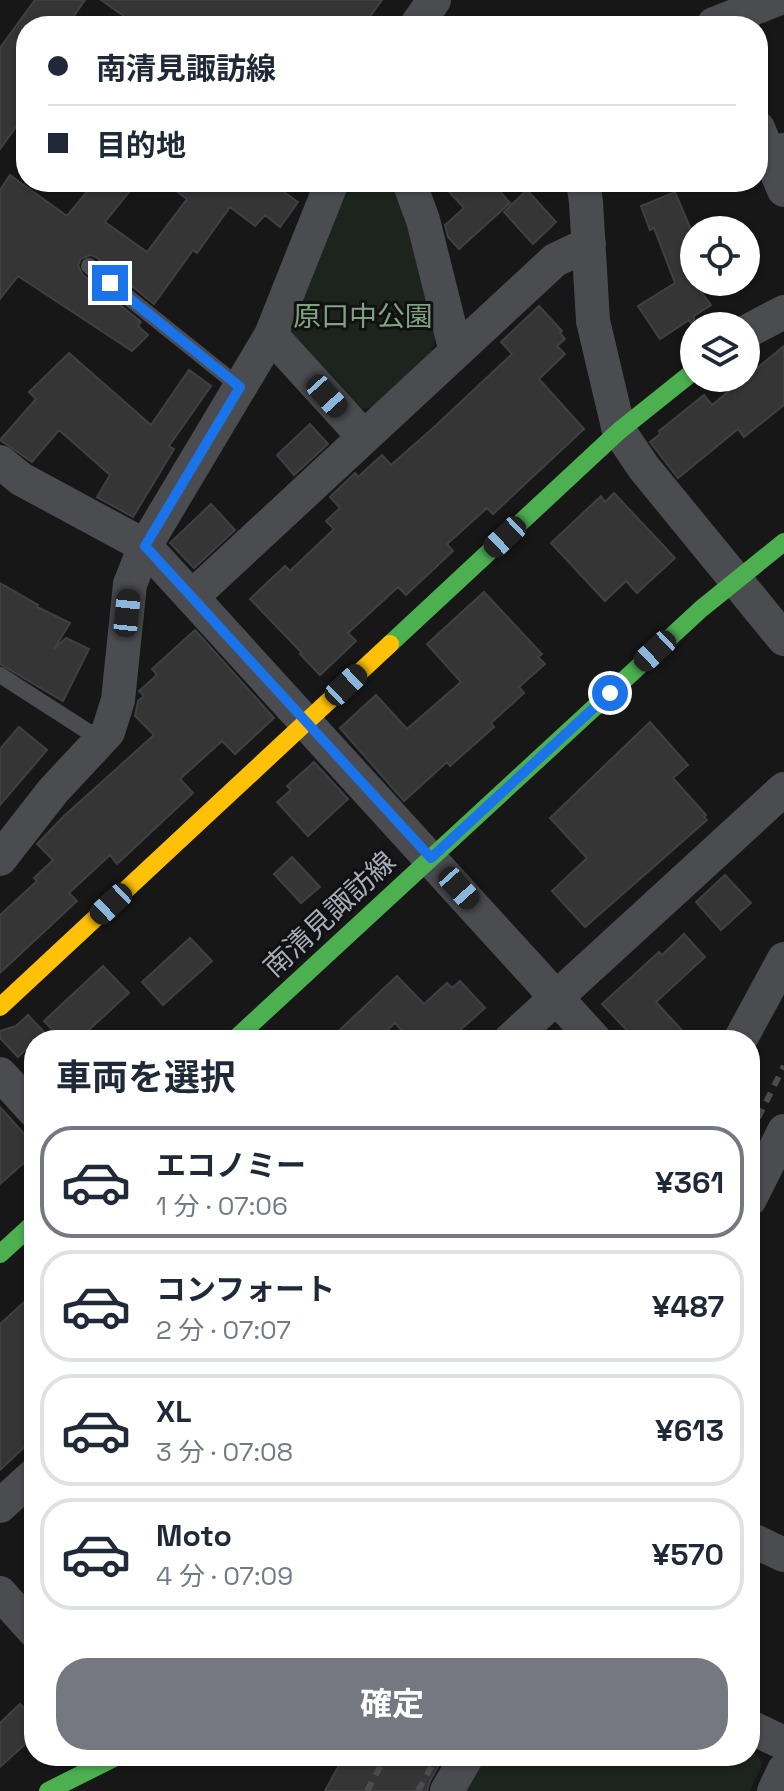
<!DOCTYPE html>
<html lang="ja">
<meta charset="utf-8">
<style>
:root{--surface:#fff;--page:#f6f6f7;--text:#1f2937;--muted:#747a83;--line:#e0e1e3;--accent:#757880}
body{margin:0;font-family:"Space Grotesk","Noto Sans JP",sans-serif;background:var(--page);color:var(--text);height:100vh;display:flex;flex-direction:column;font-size:30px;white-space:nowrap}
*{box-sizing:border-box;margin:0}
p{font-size:26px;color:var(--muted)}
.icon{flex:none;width:44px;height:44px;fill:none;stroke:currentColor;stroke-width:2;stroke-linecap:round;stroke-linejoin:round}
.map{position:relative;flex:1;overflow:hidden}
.drawer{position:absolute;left:24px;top:1030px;width:736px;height:736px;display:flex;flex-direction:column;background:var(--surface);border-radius:32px;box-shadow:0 2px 6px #0004}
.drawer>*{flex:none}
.banner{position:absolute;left:16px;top:16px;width:752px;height:176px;border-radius:32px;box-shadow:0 2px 6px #0004;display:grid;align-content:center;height:176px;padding:0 32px;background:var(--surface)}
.fabs{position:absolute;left:680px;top:216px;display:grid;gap:16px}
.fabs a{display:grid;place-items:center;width:80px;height:80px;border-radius:50%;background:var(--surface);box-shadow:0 2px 6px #0004;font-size:40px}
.end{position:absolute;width:36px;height:36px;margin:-18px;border:10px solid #1a73e8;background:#fff;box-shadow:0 0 0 4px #fff}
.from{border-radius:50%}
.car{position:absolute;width:24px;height:48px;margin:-24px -12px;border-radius:10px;box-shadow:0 0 6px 2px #0007;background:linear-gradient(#222 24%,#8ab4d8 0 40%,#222 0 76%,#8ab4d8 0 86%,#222 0)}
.banner b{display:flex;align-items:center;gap:28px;height:76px;font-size:30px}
.banner b+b{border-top:2px solid var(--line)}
.banner i{width:20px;height:20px;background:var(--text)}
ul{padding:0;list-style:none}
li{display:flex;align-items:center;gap:24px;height:112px;margin:0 16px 12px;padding:0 16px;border:4px solid var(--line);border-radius:32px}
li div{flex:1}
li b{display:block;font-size:30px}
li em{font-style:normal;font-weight:700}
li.current{border-color:var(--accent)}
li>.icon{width:72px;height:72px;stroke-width:1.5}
h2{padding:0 32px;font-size:36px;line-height:96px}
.cta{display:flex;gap:16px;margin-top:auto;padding:16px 32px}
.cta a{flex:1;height:92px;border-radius:32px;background:var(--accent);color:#fff;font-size:32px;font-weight:700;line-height:92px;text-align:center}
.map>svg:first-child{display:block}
.green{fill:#1d241e}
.building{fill:#353536;stroke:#3f4043;stroke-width:2}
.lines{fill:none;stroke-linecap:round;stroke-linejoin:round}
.lane{stroke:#4b4c50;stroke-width:16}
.street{stroke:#4b4c50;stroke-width:34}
.fast{stroke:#4caf50;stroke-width:18}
.slow{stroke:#ffc107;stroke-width:18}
.rail{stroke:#4b4c4f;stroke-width:6;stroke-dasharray:10 8;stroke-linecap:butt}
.route{stroke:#1a73e8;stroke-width:10}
.labels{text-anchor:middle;stroke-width:6;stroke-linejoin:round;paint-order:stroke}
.park-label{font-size:28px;fill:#7fa381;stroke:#111113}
.street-label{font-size:28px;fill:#a8adb8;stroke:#111113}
</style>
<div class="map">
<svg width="784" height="1791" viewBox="0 0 784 1791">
<rect width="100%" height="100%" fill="#171717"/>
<path class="green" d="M344,182H393L401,193L436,337L429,358L375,407L362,409L292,336V317Z
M750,1751L758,1755L762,1764L750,1791H463L482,1756H750Z"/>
<path class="building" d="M35,0H85L67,26H26V113L0,149V48Z
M101,0H382L363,26H138Z
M10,175L67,216L95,182H137L105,222L147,252L187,199L164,182H270L298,202L280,227L265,215L255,226L230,207L197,253L193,250L154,304L96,257L90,255L81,259L78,265L82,274L141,322L138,326L148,335L132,351L18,276L0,299V190Z
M440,182H492L510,203L459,249L448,237L445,225L464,208Z
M527,190L556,222L533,244L504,212Z
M675,192L694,237V282L711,305L694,316V328L689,320L660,339L638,306L675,283L654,228L650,230L641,206Z
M539,306L562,331L560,333L565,339L557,346L565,354L539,379L584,429L493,514L487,508L447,544L453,551L406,595L398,587L348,633L356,641L320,675L300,654L302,653L250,599L285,566L290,571L334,529L326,521L340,508L330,497L355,473L358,477L382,455L391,465L432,429L512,354L501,342Z
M784,346V405L744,437L738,429L678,478L650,442L660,434L659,431L704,395L712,405Z
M69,353L151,425L189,370L211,386L169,446L174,449L133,517L97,497L110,475L59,430L32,462L0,440L36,399L29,392Z
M310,424L328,444L294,475L277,455Z
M614,493L675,558L637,593L626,581L605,601L551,543L601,496L605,502Z
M211,504L235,530L194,568L170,543Z
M0,583L38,605L37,607L70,623L54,649L66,638L89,649L63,701L0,664Z
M484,592L542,654L538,657L545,664L519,687L524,693L491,723L494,727L450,766L447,762L404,801L340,728L376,695L407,729L461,682L427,644Z
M195,630L274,718L235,754L222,741L180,779L193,793L117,864L110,855L69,893L77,901L0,973V915L37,881L34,878L53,860L37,844L64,816L154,735L135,716L138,701L144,696L139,691L157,675L152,669Z
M650,722L688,765L673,778L706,815L704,817L707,820L585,927L552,891L587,858L550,818Z
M19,727L47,750L0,805V749Z
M314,762L348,799L308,836L277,802L291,790L287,786Z
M292,857L320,887L301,903L274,874Z
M725,875L751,903L721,930L696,902Z
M684,934L705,957L656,1002L691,1040H636L602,1004L659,952L662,955Z
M190,938L212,961L163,1005L142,982Z
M103,966L129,993L78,1040H62L44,1021Z
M397,976L424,1004L447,983L452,988L460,981L485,1008L449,1040H410L395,1023L377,1040H329Z
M28,1015L44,1032L18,1057L0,1038V1031L16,1026Z
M0,1107L34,1145V1154L0,1184Z
M34,1293V1438L0,1470V1324Z
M20,1704L34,1718V1736L0,1767V1723Z
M344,1756H444L430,1781L427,1791H325Z"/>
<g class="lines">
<path class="lane" d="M89,266L240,387
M0,675L101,740"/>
<path class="street" d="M416,26L434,0
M715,26L714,24L775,0
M758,128L770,157
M784,150L770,157L784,190
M409,182L423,220L456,352
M583,182L586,202L593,321L619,431L644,468L784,639
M746,332L784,312
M271,335L364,437
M0,462L21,479L145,546L595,1040
M193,596L555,260L589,244
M0,859L53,791L108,732L118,700L130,584L145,546L271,335L332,182
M510,1040L784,789
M740,1040L784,959
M0,1074L34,1111
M750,1199L784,1131
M0,1506L34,1475
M750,1539L784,1555
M0,1593L34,1631
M750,1727L784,1743
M447,1791L467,1756
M774,1791L784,1770"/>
<path class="fast" d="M390,644L619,431L694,371
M234,1040L701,609L784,542
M0,1254L34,1223
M48,1791L118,1756"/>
<path class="slow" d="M0,1007L390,644"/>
<path class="rail" d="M750,1134L784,1066
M367,1791L386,1756
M418,1791L437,1756"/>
</g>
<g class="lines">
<path class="route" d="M110,283L240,387L145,546L431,858L610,693"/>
</g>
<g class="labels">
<g class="park-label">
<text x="363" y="326">原口中公園</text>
</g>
<g class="street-label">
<text transform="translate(329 914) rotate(-43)" y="10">南清見諏訪線</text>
</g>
</g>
</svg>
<div class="fabs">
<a><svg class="icon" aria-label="locate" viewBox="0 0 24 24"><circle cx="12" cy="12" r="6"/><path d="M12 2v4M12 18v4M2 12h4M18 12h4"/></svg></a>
<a><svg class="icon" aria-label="layers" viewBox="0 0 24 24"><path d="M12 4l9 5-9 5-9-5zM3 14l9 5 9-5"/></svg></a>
</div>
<i class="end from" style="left:610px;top:693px"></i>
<i class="end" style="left:110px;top:283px"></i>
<i class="car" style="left:327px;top:396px;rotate:138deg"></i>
<i class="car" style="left:505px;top:537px;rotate:227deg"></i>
<i class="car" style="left:127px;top:613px;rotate:6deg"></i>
<i class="car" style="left:655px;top:651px;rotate:227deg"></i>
<i class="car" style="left:346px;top:685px;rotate:47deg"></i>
<i class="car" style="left:459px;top:888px;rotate:138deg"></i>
<i class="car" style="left:111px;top:904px;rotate:227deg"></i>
<div class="banner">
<b><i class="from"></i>南清見諏訪線</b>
<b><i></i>目的地</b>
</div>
<section class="drawer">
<h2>車両を選択</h2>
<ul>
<li class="current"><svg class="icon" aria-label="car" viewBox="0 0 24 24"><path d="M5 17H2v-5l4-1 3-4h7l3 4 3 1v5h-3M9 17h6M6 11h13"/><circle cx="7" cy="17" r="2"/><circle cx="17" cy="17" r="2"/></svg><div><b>エコノミー</b><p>1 分 · 07:06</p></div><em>¥361</em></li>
<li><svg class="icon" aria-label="car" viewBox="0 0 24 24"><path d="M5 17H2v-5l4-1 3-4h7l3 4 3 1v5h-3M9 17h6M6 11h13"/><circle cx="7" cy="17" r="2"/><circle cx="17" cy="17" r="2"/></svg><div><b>コンフォート</b><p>2 分 · 07:07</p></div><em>¥487</em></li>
<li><svg class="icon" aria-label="car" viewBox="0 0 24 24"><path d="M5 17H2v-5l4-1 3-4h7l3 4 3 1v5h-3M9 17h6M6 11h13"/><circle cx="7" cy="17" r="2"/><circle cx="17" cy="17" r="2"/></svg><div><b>XL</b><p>3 分 · 07:08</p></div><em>¥613</em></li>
<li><svg class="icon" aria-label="car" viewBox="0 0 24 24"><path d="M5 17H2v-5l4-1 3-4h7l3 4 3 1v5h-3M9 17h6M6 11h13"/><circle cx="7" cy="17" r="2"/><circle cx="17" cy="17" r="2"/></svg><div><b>Moto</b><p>4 分 · 07:09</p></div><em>¥570</em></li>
</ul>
<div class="cta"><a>確定</a></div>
</section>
</div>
